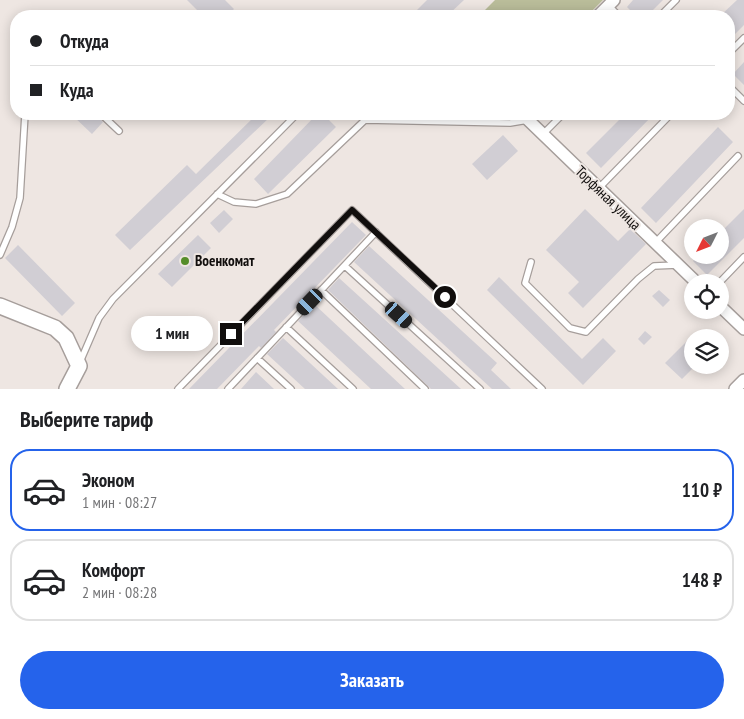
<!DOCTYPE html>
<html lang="ru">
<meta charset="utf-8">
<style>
:root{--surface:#fff;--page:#f2f2f2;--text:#202124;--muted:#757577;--line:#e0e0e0;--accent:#2563eb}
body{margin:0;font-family:"PT Sans Narrow",sans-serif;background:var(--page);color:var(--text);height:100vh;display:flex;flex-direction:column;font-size:19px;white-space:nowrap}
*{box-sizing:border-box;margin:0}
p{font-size:16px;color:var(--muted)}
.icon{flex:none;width:28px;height:28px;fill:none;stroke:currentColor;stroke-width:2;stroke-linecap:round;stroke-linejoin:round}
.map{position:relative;height:389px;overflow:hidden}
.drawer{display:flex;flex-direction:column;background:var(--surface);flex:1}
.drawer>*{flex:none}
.hud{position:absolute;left:10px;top:10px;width:725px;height:110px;border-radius:20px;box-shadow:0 2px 12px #0003;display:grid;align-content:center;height:110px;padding:0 20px;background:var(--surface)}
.needle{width:32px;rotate:228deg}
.buttons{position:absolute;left:684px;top:219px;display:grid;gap:10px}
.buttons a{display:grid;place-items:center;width:45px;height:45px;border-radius:50%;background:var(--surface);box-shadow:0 2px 12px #0003;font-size:25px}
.end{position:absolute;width:22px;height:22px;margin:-11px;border:6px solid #110e0d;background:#fff;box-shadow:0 0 0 2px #fff}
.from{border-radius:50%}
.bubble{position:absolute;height:35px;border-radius:18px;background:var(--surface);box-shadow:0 2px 12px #0003;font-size:16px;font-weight:800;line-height:35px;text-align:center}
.car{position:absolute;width:15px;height:30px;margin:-15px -8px;border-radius:6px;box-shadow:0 0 4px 1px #0007;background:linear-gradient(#222 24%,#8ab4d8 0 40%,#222 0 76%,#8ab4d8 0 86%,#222 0)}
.hud b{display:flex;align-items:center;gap:18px;height:48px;font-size:19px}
.hud b+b{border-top:1px solid var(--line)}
.hud i{width:12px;height:12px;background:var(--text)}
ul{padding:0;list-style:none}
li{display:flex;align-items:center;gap:15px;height:82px;margin:0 10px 8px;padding:0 10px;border:2px solid var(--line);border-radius:20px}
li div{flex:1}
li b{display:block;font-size:19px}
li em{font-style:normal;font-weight:800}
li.active{border-color:var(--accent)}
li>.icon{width:45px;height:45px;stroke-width:1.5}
h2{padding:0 20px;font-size:22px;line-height:60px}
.action{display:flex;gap:10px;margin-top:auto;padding:10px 20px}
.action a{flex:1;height:58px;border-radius:30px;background:var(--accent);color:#fff;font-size:20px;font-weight:800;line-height:58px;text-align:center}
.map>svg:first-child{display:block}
.forest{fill:#babd9a}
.building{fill:#d1ced4}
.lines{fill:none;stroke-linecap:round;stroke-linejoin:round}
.lane-casing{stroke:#a69e9b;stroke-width:8}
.street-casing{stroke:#a69e9b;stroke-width:14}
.secondary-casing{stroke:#a69e9b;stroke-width:18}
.lane{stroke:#fff;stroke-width:5.5}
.street{stroke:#fff;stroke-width:11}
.secondary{stroke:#fff;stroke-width:15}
.route{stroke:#110e0d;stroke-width:6}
.poi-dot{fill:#558d2a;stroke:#eee6e2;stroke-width:2}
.labels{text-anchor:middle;stroke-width:4;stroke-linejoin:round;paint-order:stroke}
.street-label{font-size:15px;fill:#110e0d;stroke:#eee6e2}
.poi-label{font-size:15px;font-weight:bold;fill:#110e0d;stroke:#eee6e2;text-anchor:start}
</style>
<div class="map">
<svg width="744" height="389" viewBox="0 0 744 389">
<rect width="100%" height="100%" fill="#eee6e2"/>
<path class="forest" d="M495,0H603L587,16H479Z"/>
<path class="building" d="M187,0H225L234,9L227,16H203Z
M427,0H464L447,16H411Z
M633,0H663L647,16H636L627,7Z
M737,0H744V25L729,40V16H720Z
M744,62V85L733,74Z
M71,114H96L103,122L92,134Z
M257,114H265L269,118L130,250L115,235L187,165L196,174Z
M317,114H323L336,127L268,194L254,179Z
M625,114H654L601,168L586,153Z
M718,127L733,142L656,223L641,208Z
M503,135L518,151L487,180L472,164Z
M585,209L618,241L630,229L646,244L583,308L568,293L579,282L546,250Z
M744,209V238L707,275L693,261L698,255H720V233Z
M224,210L233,219L219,233L210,223Z
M352,222L366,235L274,330L276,332L261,348L259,346L217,389H189Z
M198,235L211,248L172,287L158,274Z
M18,245L75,303L62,316L5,258Z
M369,246L497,363L491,370L511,389H492L354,262Z
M499,277L582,359L603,338L616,351L583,385L487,290Z
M339,278L461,389H431L328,290Z
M659,290L670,300L663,307L652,296Z
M314,304L405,389H371L298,321Z
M645,331L652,337L644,345L638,339Z
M692,336V369L682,379L665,363Z
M283,338L338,389H305L267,354Z
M256,372L274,389H241Z"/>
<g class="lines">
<g class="lane-casing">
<path id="lane" d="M609,6L619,16
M660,16L676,0
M729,53L744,38
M729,86L744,101
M101,114L119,131
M543,134L563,114
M598,189L671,114
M217,194L234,202L256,204L287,194L365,120L510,123L528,120
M655,243L738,156
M0,255L12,227L20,198L25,114
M531,262L525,283L570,328L586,332L638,279L654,266L678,265
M345,266L480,389
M720,282L744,257
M321,290L425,389
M286,327L353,389
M257,358L291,389
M80,362L99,318L113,299L297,114
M178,389L352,210L542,389
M228,389L376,232"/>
</g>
<g class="street-casing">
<path id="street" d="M598,16L614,0
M522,114L696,282
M720,306L744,329
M735,389L744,380"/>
</g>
<g class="secondary-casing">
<path id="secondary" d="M0,306L55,328L66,338L79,366L67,389"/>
</g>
<use href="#lane" class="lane"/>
<use href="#street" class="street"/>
<use href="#secondary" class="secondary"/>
</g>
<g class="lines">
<path class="route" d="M231,334L352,210L445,297"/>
</g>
<circle class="poi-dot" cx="185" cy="261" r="5"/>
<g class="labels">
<g class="street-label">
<text transform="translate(608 198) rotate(44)" y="5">Торфяная улица</text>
</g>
<g class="poi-label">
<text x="195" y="266">Военкомат</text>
</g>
</g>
</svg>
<div class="buttons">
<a><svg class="needle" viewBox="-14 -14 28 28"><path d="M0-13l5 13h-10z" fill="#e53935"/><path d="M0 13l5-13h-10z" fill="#757577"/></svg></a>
<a><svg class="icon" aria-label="locate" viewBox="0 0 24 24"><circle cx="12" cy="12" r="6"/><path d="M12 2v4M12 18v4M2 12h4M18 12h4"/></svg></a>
<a><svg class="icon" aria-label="layers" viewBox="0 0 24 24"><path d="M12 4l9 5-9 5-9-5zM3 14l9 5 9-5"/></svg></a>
</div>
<i class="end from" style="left:445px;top:297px"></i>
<i class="end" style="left:231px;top:334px"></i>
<div class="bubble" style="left:131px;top:316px;width:82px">1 мин</div>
<i class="car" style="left:310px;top:302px;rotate:224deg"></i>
<i class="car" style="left:399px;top:315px;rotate:132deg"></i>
<div class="hud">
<b><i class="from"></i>Откуда</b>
<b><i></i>Куда</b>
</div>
</div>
<section class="drawer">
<h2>Выберите тариф</h2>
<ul>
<li class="active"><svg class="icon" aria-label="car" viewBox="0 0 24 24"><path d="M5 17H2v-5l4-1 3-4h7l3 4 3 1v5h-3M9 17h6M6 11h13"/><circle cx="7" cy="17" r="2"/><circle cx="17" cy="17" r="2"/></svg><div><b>Эконом</b><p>1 мин · 08:27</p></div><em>110 ₽</em></li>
<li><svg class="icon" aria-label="car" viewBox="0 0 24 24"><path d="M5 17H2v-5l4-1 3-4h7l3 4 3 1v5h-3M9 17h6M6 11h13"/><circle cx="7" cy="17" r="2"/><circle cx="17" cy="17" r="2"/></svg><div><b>Комфорт</b><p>2 мин · 08:28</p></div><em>148 ₽</em></li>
</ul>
<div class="action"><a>Заказать</a></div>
</section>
